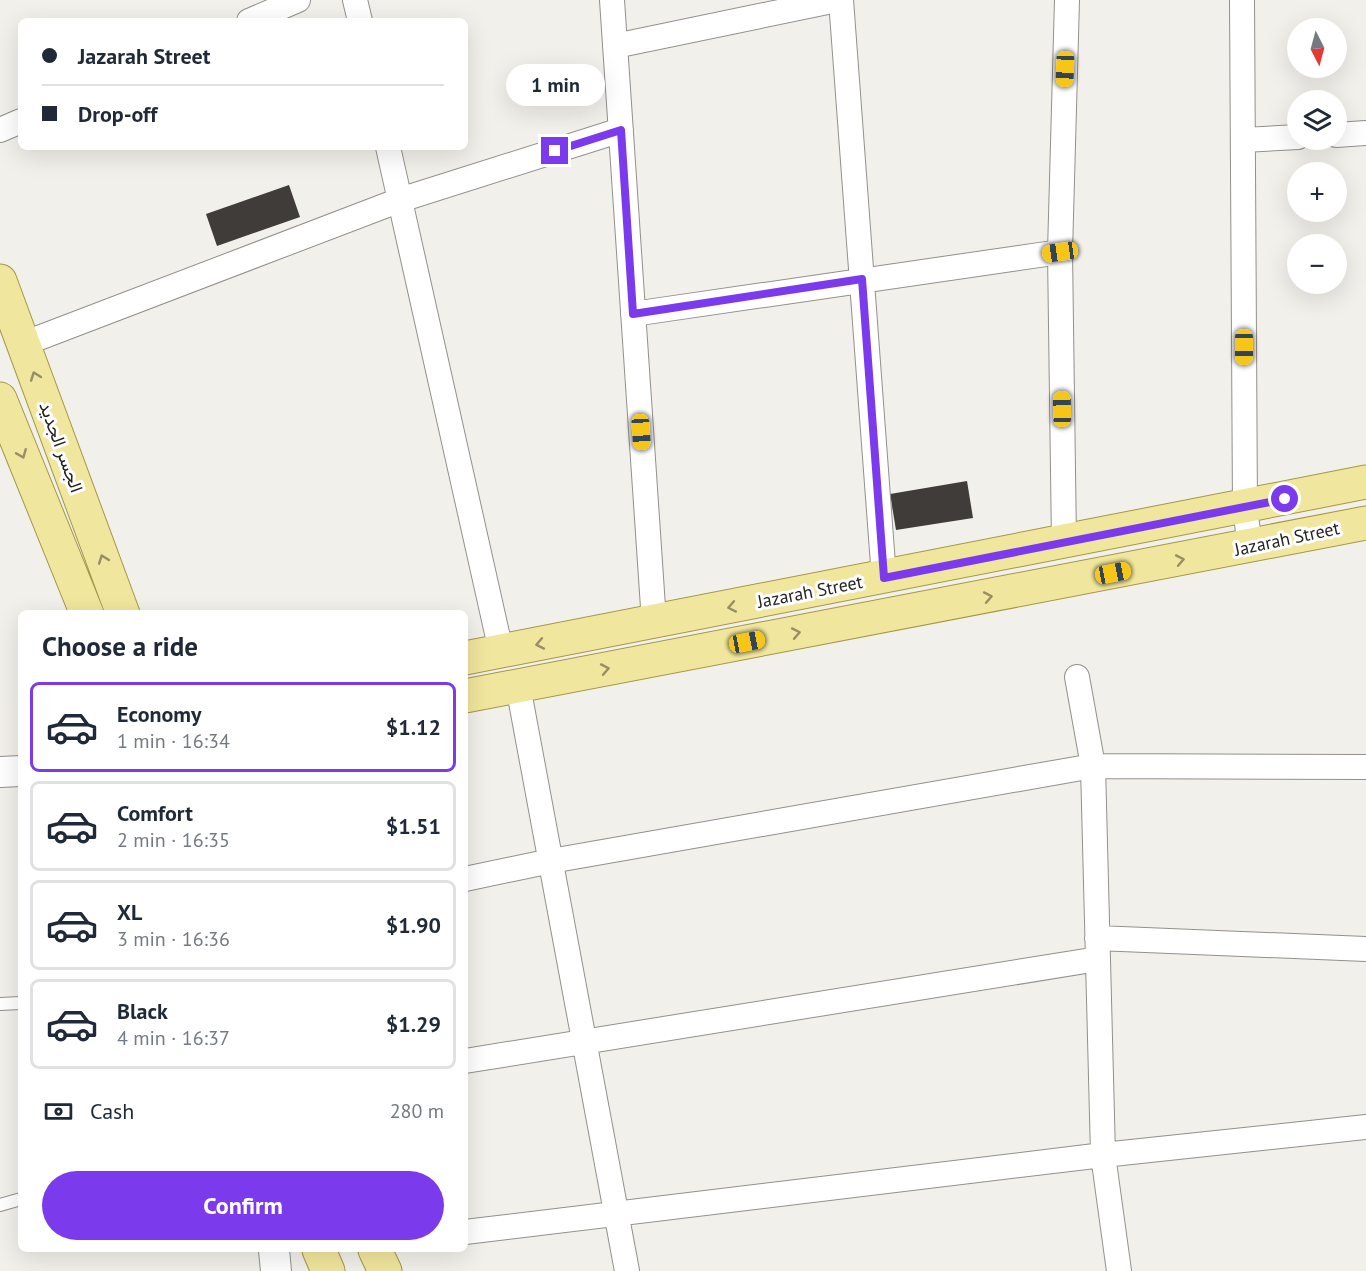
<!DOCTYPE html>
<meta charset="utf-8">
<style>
:root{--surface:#fff;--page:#f6f6f7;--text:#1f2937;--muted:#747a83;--line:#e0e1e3;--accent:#7c3aed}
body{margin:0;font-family:"PT Sans",Vazirmatn,sans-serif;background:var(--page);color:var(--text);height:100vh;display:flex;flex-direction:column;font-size:22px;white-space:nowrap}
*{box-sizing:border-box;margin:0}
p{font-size:20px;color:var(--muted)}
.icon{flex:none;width:33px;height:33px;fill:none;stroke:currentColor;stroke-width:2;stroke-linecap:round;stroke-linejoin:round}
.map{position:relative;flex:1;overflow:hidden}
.drawer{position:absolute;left:18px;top:610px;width:450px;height:642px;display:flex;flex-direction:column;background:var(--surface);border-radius:9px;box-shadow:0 6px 24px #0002}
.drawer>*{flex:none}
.hud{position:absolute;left:18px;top:18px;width:450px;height:132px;border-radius:9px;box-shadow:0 6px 24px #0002;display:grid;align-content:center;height:132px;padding:0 24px;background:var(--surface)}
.needle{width:39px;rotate:174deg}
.controls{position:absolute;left:1287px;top:18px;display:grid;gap:12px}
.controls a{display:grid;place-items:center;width:60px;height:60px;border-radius:50%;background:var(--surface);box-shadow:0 6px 24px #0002;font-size:30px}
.end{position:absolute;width:27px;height:27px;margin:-14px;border:8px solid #7c3aed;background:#fff;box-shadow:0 0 0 3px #fff}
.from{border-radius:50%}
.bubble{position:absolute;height:42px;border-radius:21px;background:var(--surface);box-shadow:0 6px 24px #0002;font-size:20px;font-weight:700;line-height:42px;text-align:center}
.car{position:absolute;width:18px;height:36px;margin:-18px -9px;border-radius:8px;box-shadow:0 0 4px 2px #0007;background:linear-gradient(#f5c518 24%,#345 0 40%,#f5c518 0 76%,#345 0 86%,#f5c518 0)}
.hud b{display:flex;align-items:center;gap:21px;height:57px;font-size:22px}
.hud b+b{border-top:2px solid var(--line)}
.hud i{width:15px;height:15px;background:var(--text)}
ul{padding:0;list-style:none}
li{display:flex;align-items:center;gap:18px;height:90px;margin:0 12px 9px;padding:0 12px;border:3px solid var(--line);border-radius:9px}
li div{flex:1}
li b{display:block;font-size:22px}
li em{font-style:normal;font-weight:700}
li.current{border-color:var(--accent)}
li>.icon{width:54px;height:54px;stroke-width:1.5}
h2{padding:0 24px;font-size:27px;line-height:72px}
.pay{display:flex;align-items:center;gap:15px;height:66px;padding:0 24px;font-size:22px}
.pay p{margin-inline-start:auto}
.primary-button{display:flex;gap:12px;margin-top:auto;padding:12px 24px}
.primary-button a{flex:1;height:69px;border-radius:36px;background:var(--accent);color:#fff;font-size:24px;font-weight:700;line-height:69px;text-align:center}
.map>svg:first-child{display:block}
.building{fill:#3f3c39}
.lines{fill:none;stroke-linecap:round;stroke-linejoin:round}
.service-casing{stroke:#93908c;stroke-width:14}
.minor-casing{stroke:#93908c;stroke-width:26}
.tertiary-casing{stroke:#93908c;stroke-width:32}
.primary-casing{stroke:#a39747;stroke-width:35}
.service{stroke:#fff;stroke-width:12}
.minor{stroke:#fff;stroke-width:24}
.tertiary{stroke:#fff;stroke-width:30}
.primary{stroke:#f1e69d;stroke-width:33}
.oneway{stroke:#958e66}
.route{stroke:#7c3aed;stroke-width:8}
.labels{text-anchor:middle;stroke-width:6;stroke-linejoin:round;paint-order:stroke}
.street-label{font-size:18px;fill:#242322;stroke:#fff}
</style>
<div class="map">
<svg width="1366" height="1271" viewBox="0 0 1366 1271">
<rect width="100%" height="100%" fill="#f2f0eb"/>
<path class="building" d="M289,185L300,217L217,246L206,214Z
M967,481L973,518L896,530L890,494Z"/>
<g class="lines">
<g class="service-casing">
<path id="service" d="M0,1004L21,1003
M0,1205L21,1199"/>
</g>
<g class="minor-casing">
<path id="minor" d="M355,0L360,21
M612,0L654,622
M841,0L884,578
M1242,0L1245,508L1250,547
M249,21L298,0
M615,46L837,0
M0,130L21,121
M1336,135L1366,133
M1243,140L1298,137
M388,147L501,651
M633,314L1060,252
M23,344L400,200L621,130
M1064,543L1060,252L1067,0
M1077,677L1093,766L1103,1155L1119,1271
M518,686L627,1271
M465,879L551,861L1093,766L1366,767
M1097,938L1366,949
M465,1061L1098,959
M465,1232L1103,1155L1366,1127"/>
</g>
<g class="tertiary-casing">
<path id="tertiary" d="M0,772L21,771
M274,1250L276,1271"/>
</g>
<g class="primary-casing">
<path id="primary" d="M0,281L123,614
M0,399L87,614
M465,658L1366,482
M465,696L1366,523
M319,1250L328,1271
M375,1250L385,1271"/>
</g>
<use href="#service" class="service"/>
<use href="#minor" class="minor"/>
<use href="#tertiary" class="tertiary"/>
<use href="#primary" class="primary"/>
</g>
<defs><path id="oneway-chevron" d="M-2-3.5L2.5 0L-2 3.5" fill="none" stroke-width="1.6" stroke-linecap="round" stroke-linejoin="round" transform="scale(1.5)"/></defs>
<g class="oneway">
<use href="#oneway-chevron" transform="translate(35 376) rotate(-110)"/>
<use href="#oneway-chevron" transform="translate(22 454) rotate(68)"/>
<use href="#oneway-chevron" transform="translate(103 559) rotate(-110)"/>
<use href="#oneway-chevron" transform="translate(1180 560) rotate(-11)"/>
<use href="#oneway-chevron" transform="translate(988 597) rotate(-11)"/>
<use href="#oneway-chevron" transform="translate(732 607) rotate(169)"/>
<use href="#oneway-chevron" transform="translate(796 633) rotate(-11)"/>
<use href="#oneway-chevron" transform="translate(540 644) rotate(169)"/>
<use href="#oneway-chevron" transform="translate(605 669) rotate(-11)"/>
</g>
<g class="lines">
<path class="route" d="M555,151L621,130L633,314L862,279L884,578L1285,499"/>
</g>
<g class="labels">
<g class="street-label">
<text transform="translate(61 447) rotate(70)" y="6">الجسر الجديد</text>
<text transform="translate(1287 539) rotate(-12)" y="6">Jazarah Street</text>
<text transform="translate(810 592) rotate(-11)" y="6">Jazarah Street</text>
</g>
</g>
</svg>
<div class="controls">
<a><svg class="needle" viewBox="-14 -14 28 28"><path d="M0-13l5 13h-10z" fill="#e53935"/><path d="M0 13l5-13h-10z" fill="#747a83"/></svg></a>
<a><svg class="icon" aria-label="layers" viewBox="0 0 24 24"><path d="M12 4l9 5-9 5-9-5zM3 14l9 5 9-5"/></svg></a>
<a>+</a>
<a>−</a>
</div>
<i class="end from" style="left:1285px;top:499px"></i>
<i class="end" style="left:555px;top:151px"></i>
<div class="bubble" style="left:506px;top:64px;width:99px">1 min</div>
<i class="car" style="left:1065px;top:69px;rotate:182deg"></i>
<i class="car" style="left:1060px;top:252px;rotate:262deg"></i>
<i class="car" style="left:1244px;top:347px;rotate:180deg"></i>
<i class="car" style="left:1062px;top:409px;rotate:359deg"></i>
<i class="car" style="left:641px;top:432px;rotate:176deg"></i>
<i class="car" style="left:1113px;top:573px;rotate:79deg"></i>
<i class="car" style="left:747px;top:642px;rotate:79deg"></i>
<div class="hud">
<b><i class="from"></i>Jazarah Street</b>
<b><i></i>Drop-off</b>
</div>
<section class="drawer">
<h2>Choose a ride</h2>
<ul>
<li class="current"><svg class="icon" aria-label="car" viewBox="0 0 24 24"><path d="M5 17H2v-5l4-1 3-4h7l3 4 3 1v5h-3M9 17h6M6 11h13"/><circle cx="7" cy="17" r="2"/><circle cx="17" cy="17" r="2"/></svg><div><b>Economy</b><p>1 min · 16:34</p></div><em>$1.12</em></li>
<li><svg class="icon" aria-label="car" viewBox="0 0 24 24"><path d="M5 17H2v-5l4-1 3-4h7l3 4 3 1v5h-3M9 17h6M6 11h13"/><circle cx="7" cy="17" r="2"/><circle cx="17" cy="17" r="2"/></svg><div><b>Comfort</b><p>2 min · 16:35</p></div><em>$1.51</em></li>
<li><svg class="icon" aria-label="car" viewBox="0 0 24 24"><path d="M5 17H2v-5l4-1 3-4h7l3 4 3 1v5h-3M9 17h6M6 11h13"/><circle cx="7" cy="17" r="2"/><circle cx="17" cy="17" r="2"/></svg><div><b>XL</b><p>3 min · 16:36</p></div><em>$1.90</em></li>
<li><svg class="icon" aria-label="car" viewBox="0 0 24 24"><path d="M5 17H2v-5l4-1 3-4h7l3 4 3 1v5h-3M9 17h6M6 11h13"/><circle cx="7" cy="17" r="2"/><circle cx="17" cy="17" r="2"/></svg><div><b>Black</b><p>4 min · 16:37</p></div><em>$1.29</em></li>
</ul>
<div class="pay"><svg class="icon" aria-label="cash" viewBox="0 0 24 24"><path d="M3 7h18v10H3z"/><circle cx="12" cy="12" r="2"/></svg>Cash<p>280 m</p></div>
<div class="primary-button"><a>Confirm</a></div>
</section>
</div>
